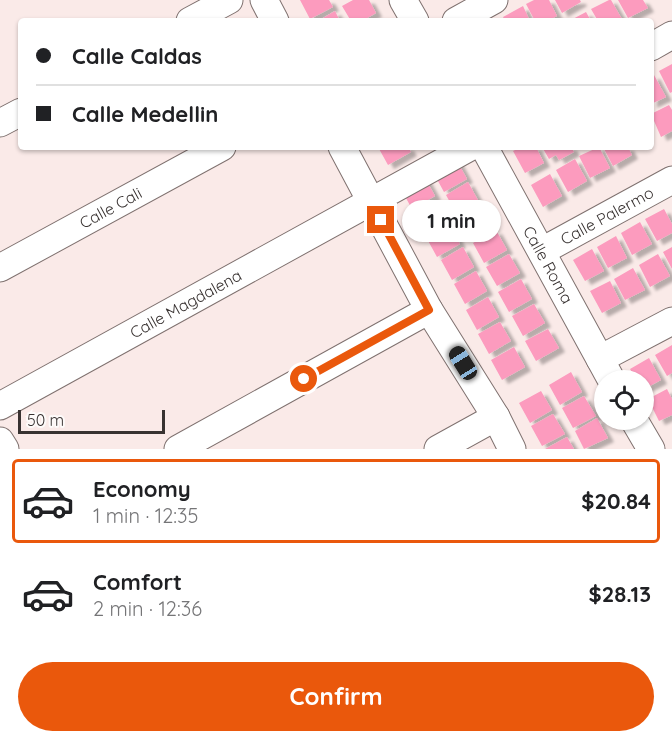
<!DOCTYPE html>
<meta charset="utf-8">
<style>
:root{--surface:#fff;--page:#f2f2f2;--text:#202124;--muted:#757577;--line:#e0e0e0;--accent:#ea580c}
body{margin:0;font-family:Quicksand,sans-serif;background:var(--page);color:var(--text);height:100vh;display:flex;flex-direction:column;font-size:22px;white-space:nowrap}
*{box-sizing:border-box;margin:0}
p{font-size:20px;color:var(--muted)}
.icon{flex:none;width:33px;height:33px;fill:none;stroke:currentColor;stroke-width:2;stroke-linecap:round;stroke-linejoin:round}
.map{position:relative;height:449px;overflow:hidden}
.drawer{display:flex;flex-direction:column;background:var(--surface);flex:1}
.drawer>*{flex:none}
.banner{position:absolute;left:18px;top:18px;width:636px;height:132px;border-radius:6px;box-shadow:0 2px 4px #0004;display:grid;align-content:center;height:132px;padding:0 18px;background:var(--surface)}
.tools{position:absolute;left:594px;top:370px;display:grid;gap:12px}
.tools a{display:grid;place-items:center;width:60px;height:60px;border-radius:50%;background:var(--surface);box-shadow:0 2px 4px #0004;font-size:30px}
.scale{position:absolute;left:18px;bottom:15px;width:147px;box-sizing:border-box;padding-left:6px;border:3px solid #383231;border-top:0;font-size:16px;line-height:21px;white-space:nowrap;color:#383231;-webkit-text-stroke:4px #fefbfa;paint-order:stroke}
.end{position:absolute;width:27px;height:27px;margin:-14px;border:8px solid #ea580c;background:#fff;box-shadow:0 0 0 3px #fff}
.from{border-radius:50%}
.bubble{position:absolute;height:42px;border-radius:21px;background:var(--surface);box-shadow:0 2px 4px #0004;font-size:20px;font-weight:700;line-height:42px;text-align:center}
.car{position:absolute;width:18px;height:36px;margin:-18px -9px;border-radius:8px;box-shadow:0 0 4px 2px #0007;background:linear-gradient(#222 24%,#8ab4d8 0 40%,#222 0 76%,#8ab4d8 0 86%,#222 0)}
.banner b{display:flex;align-items:center;gap:21px;height:57px;font-size:22px}
.banner b+b{border-top:2px solid var(--line)}
.banner i{width:15px;height:15px;background:var(--text)}
ul{padding:10px 0 0;list-style:none}
li{display:flex;align-items:center;gap:18px;height:84px;margin:0 12px 9px;padding:0 6px;border:3px solid transparent;border-radius:6px}
li div{flex:1}
li b{display:block;font-size:22px}
li em{font-style:normal;font-weight:700}
li.on{border-color:var(--accent)}
li>.icon{width:54px;height:54px;stroke-width:1.5}
.cta{display:flex;gap:12px;margin-top:auto;padding:12px 18px}
.cta a{flex:1;height:69px;border-radius:36px;background:var(--accent);color:#fff;font-size:24px;font-weight:700;line-height:69px;text-align:center}
.map>svg:first-child{display:block}
.building{fill:#fc9bbe;filter:url(#shadow)}
.lines{fill:none;stroke-linecap:round;stroke-linejoin:round}
.minor-casing{stroke:#7f716f;stroke-width:29}
.minor{stroke:#fff;stroke-width:27}
.route{stroke:#ea580c;stroke-width:8}
.labels{text-anchor:middle;stroke-width:4.5;stroke-linejoin:round;paint-order:stroke}
.street-label{font-size:16px;fill:#383231;stroke:#fefbfa}
</style>
<div class="map">
<svg width="672" height="449" viewBox="0 0 672 449">
<defs>
<filter id="shadow"><feDropShadow dx="6" dy="4" stdDeviation="1.5" flood-color="#0004"/></filter>
</defs>
<rect width="100%" height="100%" fill="#faeae8"/>
<path class="building" d="M300,0H329L333,7L310,19Z
M353,0H369L376,13L362,21H351L342,6Z
M534,0H549L557,16L547,21H535L526,4Z
M555,0H580L581,2L562,13Z
M609,0H611L623,21H598L591,9Z
M618,0H643L648,8L628,18Z
M523,6L530,21H505L503,17Z
M335,11L340,21H318Z
M586,12L591,21H569Z
M672,64V92L670,93L659,71Z
M654,75L666,97L651,104V76Z
M669,105L672,110V131L661,137L651,114Z
M378,147H408L411,152L388,165Z
M521,147H536L544,163L525,173L513,151Z
M542,147H571L574,152L559,160L556,155L549,159Z
M599,147L610,168L590,178L579,156Z
M603,147H628L632,155L613,166Z
M456,159L467,179L444,192L433,172Z
M575,159L587,181L568,192L556,170Z
M550,174L562,196L543,207L531,185Z
M424,176L435,196L412,209L401,189Z
M468,182L479,202L457,215L446,195Z
M436,200L447,219L424,232L413,212Z
M482,206L493,226L470,239L459,219Z
M664,209L672,224V233L657,241L645,219Z
M640,222L652,244L632,255L621,233Z
M449,224L460,244L437,257L426,237Z
M496,230L507,250L484,263L473,243Z
M616,236L627,258L608,268L597,247Z
M463,247L474,267L452,280L441,260Z
M672,247V269L663,252Z
M592,249L604,271L585,281L573,260Z
M509,254L520,273L497,286L486,267Z
M658,254L670,276L650,287L639,265Z
M633,268L645,290L625,300L614,279Z
M476,271L487,291L465,304L454,284Z
M521,279L532,299L509,312L498,292Z
M610,281L621,303L602,313L590,291Z
M488,297L499,317L477,330L466,310Z
M534,304L545,323L523,336L512,316Z
M500,322L511,341L489,354L478,334Z
M548,329L559,348L536,361L525,341Z
M672,345V373L667,376L655,355Z
M514,347L525,367L502,380L491,360Z
M649,358L661,380L644,389V381H637L630,369Z
M571,372L582,392L560,405L549,385Z
M667,389L672,399V415L659,421L648,399Z
M541,391L552,410L530,423L519,403Z
M584,396L596,416L573,428L562,408Z
M553,414L565,434L542,446L531,426Z
M597,418L608,438L584,449L575,431Z
M567,437L574,449H545Z"/>
<g class="lines">
<g class="minor-casing">
<g id="minor">
<path d="M264,0L275,21"/>
<path d="M403,0L415,21"/>
<path d="M190,21L229,0"/>
<path d="M456,21L494,0"/>
<path d="M651,47L672,35"/>
<path d="M0,123L21,112"/>
<path d="M342,147L429,310L496,417L512,449"/>
<path id="s1" d="M484,147L612,381"/>
<path id="s2" d="M542,251L672,180"/>
<path id="s3" d="M0,268L222,147"/>
<path d="M600,359L672,321"/>
<path id="s4" d="M0,406L470,147"/>
<path d="M634,420L651,449"/>
<path d="M0,441L5,449"/>
<path d="M178,449L429,310"/>
<path d="M438,449L496,417"/>
</g>
</g>
<use href="#minor" class="minor"/>
</g>
<g class="lines">
<path class="route" d="M304,379L429,310L381,220"/>
</g>
<g class="labels">
<g class="street-label">
<text dy="6" stroke="none"><textPath href="#s3" startOffset="126">Calle Cali</textPath></text>
<text dy="6" stroke="none"><textPath href="#s2" startOffset="74">Calle Palermo</textPath></text>
<text dy="6" stroke="none"><textPath href="#s1" startOffset="134">Calle Roma</textPath></text>
<text dy="6" stroke="none"><textPath href="#s4" startOffset="212">Calle Magdalena</textPath></text>
</g>
</g>
</svg>
<div class="tools">
<a><svg class="icon" aria-label="locate" viewBox="0 0 24 24"><circle cx="12" cy="12" r="6"/><path d="M12 2v4M12 18v4M2 12h4M18 12h4"/></svg></a>
</div>
<div class="scale">50 m</div>
<i class="end from" style="left:304px;top:379px"></i>
<i class="end" style="left:381px;top:220px"></i>
<div class="bubble" style="left:402px;top:200px;width:99px">1 min</div>
<i class="car" style="left:463px;top:363px;rotate:328deg"></i>
<div class="banner">
<b><i class="from"></i>Calle Caldas</b>
<b><i></i>Calle Medellin</b>
</div>
</div>
<section class="drawer">
<ul>
<li class="on"><svg class="icon" aria-label="car" viewBox="0 0 24 24"><path d="M5 17H2v-5l4-1 3-4h7l3 4 3 1v5h-3M9 17h6M6 11h13"/><circle cx="7" cy="17" r="2"/><circle cx="17" cy="17" r="2"/></svg><div><b>Economy</b><p>1 min · 12:35</p></div><em>$20.84</em></li>
<li><svg class="icon" aria-label="car" viewBox="0 0 24 24"><path d="M5 17H2v-5l4-1 3-4h7l3 4 3 1v5h-3M9 17h6M6 11h13"/><circle cx="7" cy="17" r="2"/><circle cx="17" cy="17" r="2"/></svg><div><b>Comfort</b><p>2 min · 12:36</p></div><em>$28.13</em></li>
</ul>
<div class="cta"><a>Confirm</a></div>
</section>
